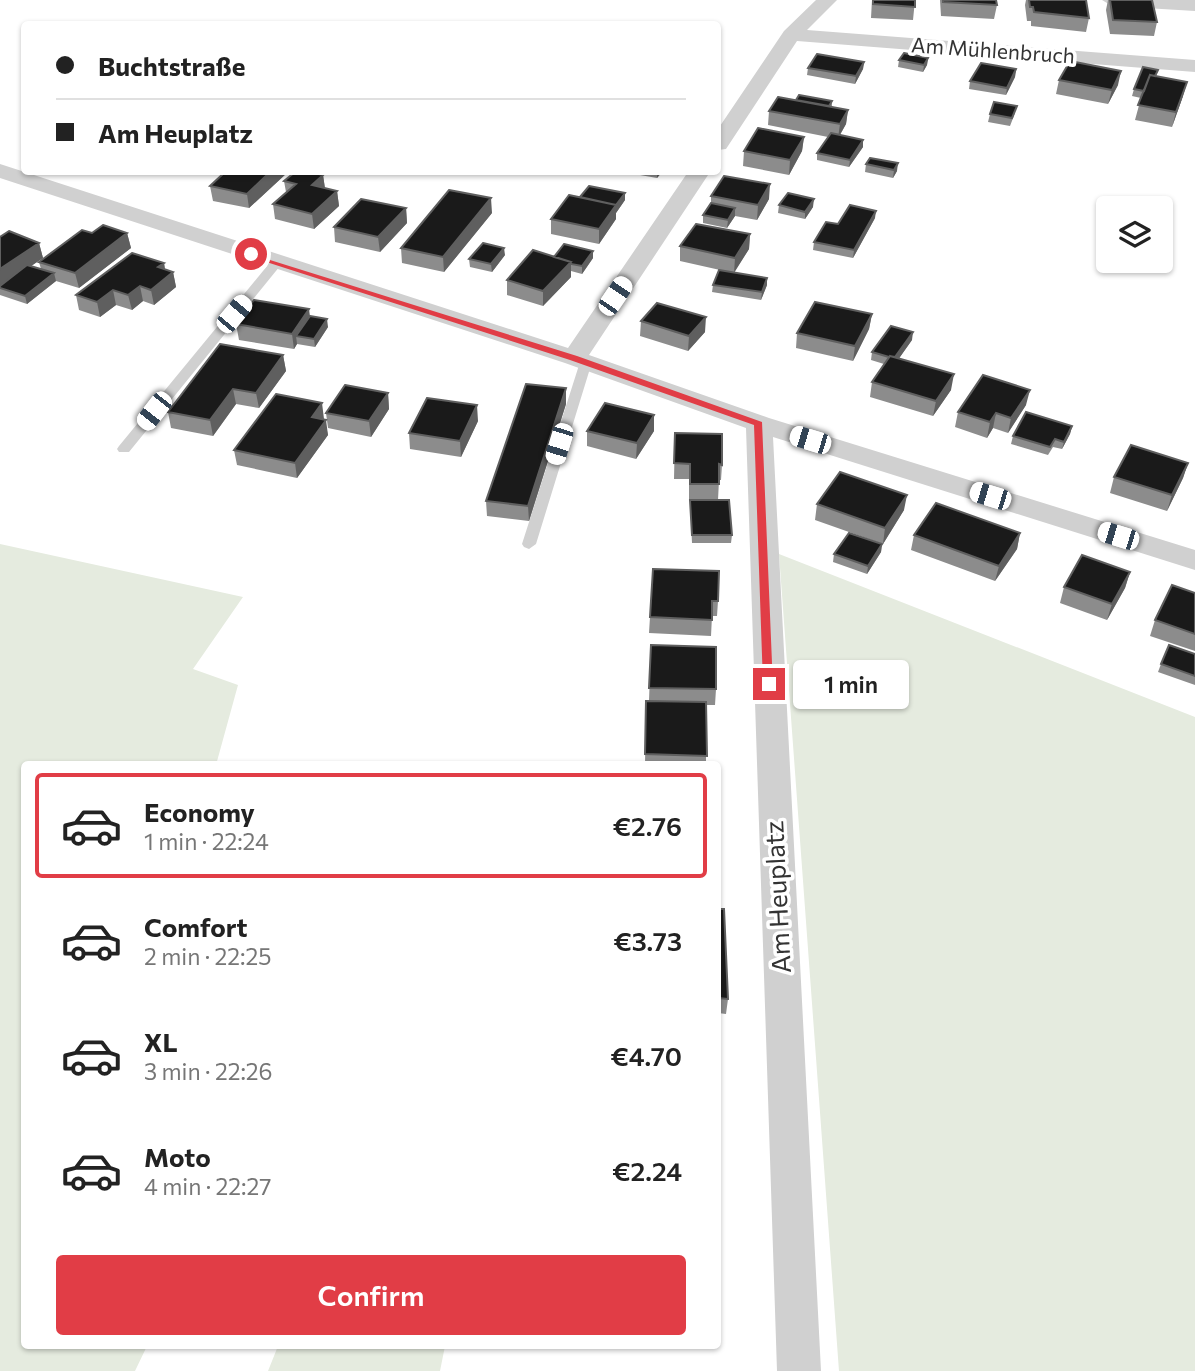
<!DOCTYPE html>
<meta charset="utf-8">
<style>
:root{--surface:#fff;--page:#f6f6f6;--text:#222;--muted:#767676;--line:#e0e0e0;--accent:#e13d46}
body{margin:0;font-family:Commissioner,sans-serif;background:var(--page);color:var(--text);height:100vh;display:flex;flex-direction:column;font-size:26px;white-space:nowrap}
*{box-sizing:border-box;margin:0}
p{font-size:23px;color:var(--muted)}
.icon{flex:none;width:38px;height:38px;fill:none;stroke:currentColor;stroke-width:2;stroke-linecap:round;stroke-linejoin:round}
.map{position:relative;flex:1;overflow:hidden}
.details{position:absolute;left:21px;top:761px;width:700px;height:588px;display:flex;flex-direction:column;background:var(--surface);border-radius:7px;box-shadow:0 2px 5px #0004}
.details>*{flex:none}
.top-card{position:absolute;left:21px;top:21px;width:700px;height:154px;border-radius:7px;box-shadow:0 2px 5px #0004;display:grid;align-content:center;height:154px;padding:0 35px;background:var(--surface)}
.fabs{position:absolute;left:1096px;top:196px;display:grid;gap:14px}
.fabs a{display:grid;place-items:center;width:77px;height:77px;border-radius:7px;background:var(--surface);box-shadow:0 2px 5px #0004;font-size:35px}
.end{position:absolute;width:32px;height:32px;margin:-16px;border:9px solid #e13d46;background:#fff;box-shadow:0 0 0 4px #fff}
.from{border-radius:50%}
.bubble{position:absolute;height:49px;border-radius:7px;background:var(--surface);box-shadow:0 2px 5px #0004;font-size:23px;font-weight:600;line-height:49px;text-align:center}
.car{position:absolute;width:21px;height:42px;margin:-21px -10px;border-radius:9px;box-shadow:0 0 5px 2px #0007;background:linear-gradient(#fff 24%,#345 0 40%,#fff 0 76%,#345 0 86%,#fff 0)}
.top-card b{display:flex;align-items:center;gap:24px;height:66px;font-size:26px}
.top-card b+b{border-top:2px solid var(--line)}
.top-card i{width:18px;height:18px;background:var(--text)}
ul{padding:12px 0 0;list-style:none}
li{display:flex;align-items:center;gap:21px;height:105px;margin:0 14px 10px;padding:0 21px;border:4px solid transparent;border-radius:7px}
li div{flex:1}
li b{display:block;font-size:26px}
li em{font-style:normal;font-weight:600}
li.on{border-color:var(--accent)}
li>.icon{width:63px;height:63px;stroke-width:1.5}
.cta{display:flex;gap:14px;margin-top:auto;padding:14px 35px}
.cta a{flex:1;height:80px;border-radius:7px;background:var(--accent);color:#fff;font-size:28px;font-weight:600;line-height:80px;text-align:center}
.map>svg:first-child{display:block}
.green{fill:#e5ebdf}
.lines{fill:none;stroke-linecap:round;stroke-linejoin:round}
.service{fill:#d0d0d0;fill-rule:evenodd}
.minor{fill:#d0d0d0;fill-rule:evenodd}
.wall{fill:#8c8c8c}
.shaded-wall{fill:#5f5f5f}
.building{fill:#1a1a1a;stroke:#5f5f5f;stroke-width:2}
.route{fill:#e13d46}
.labels{text-anchor:middle;stroke-width:7;stroke-linejoin:round;paint-order:stroke}
.far-street-label{font-size:21px;fill:#333;stroke:#fff}
.street-label{font-size:26px;fill:#333;stroke:#fff}
</style>
<div class="map">
<svg width="1195" height="1371" viewBox="0 0 1195 1371">
<rect width="100%" height="100%" fill="#fff"/>
<path class="green" d="M0,544L243,597L193,669L238,685L216,765H24V1346H147L135,1371H0Z
M779,554L1195,717V1371H839Z
M278,1346H445L440,1371H268Z"/>
<g class="lines">
<path class="service" d="M276,259L280,260V266L129,452H119L117,449L119,446L272,260Z
M586,358L592,362L536,544L529,549L524,547L522,544L580,362Z"/>
<path class="minor" d="M816,0H837L807,30L1195,60V72L797,41L726,149L718,150V129L784,31Z
M1102,0H1195V11L1112,6Z
M0,164L568,348L688,172H710L589,355L769,418L1195,550V570L773,437L821,1371H777L746,428L565,363L0,178Z"/>
</g>
<path class="wall" d="M872,0H915L913,20L871,18Z
M940,0H996L997,5L994,19L941,16Z
M1026,0H1086L1089,18L1086,32L1031,26V21H1027L1025,5Z
M1108,0H1152L1157,22L1154,36L1110,34L1106,10Z
M928,58L927,65L923,72L898,67L899,60Z
M864,62L863,69L855,84L807,75L808,68Z
M1016,69L1015,77L1006,95L969,89L970,81Z
M1158,70L1156,76L1183,96L1172,127L1135,120L1141,98L1132,96L1134,89Z
M1059,80L1118,85L1108,104L1056,94Z
M796,100L832,101V107L848,110L846,124L840,135L863,147L849,167L817,160V153L828,137L768,125L769,111Z
M1015,113L1010,126L988,122L990,114Z
M804,137L802,151L789,175L743,166L744,151Z
M866,164L897,171L893,178L865,172Z
M288,172L249,208L213,201L210,186Z
M623,172H662L657,178Z
M323,175L325,188L337,191L339,206L314,229L275,219L273,204L286,192L284,181Z
M625,193V200L616,213V219L599,244L551,234V219L580,197Z
M711,196L769,199L757,220L735,216L727,228L703,223V215L711,203Z
M779,205L813,207L805,219L778,213Z
M406,208L407,223L380,252L335,242L334,227Z
M492,213L444,272L402,263L401,248Z
M875,218L853,258L813,250L814,242L838,224Z
M92,233H127L131,248L79,288L56,281L27,304L0,295V237L39,243L43,258L31,266L41,269L39,262Z
M750,234L749,249L734,272L767,285L761,300L712,292L713,285L729,272L680,261V246Z
M593,251V258L582,274L571,271V277L543,306L507,295V280L554,257Z
M505,255L492,272L470,267L469,259Z
M164,263L165,269L173,272L176,287L154,305L143,301L132,310L116,305L100,317L79,310L76,295Z
M872,314L869,329L853,361L796,348L797,333Z
M310,316L328,327L315,347L297,344L294,349L239,340L236,324Z
M641,321L705,332L688,351L640,336Z
M912,340L899,358L951,390L933,416L870,397L872,382L884,364L871,360L872,352Z
M283,355L286,371L259,408L236,404L213,436L171,428L168,412Z
M566,388V404L529,521L487,516L486,501Z
M388,393L389,409L371,437L328,428L326,413Z
M1026,405L1008,433L993,428L987,438L955,427L958,412Z
M324,419L328,435L297,478L237,465L234,450Z
M478,421L461,457L410,449L409,433Z
M1072,426L1070,434L1062,449L1053,447L1048,455L1011,444L1013,436Z
M587,431H654L636,459L587,446Z
M675,433L722,465L721,480H719L718,500L689,499V479H674Z
M1188,463L1183,478L1167,511L1110,493L1114,477Z
M690,500L732,535L731,543H692Z
M817,504L904,510L883,544L815,520Z
M1020,533L1017,549L995,581L911,550L914,535Z
M882,544L881,552L867,574L833,562L834,554Z
M653,569L718,601L717,616H712L711,636L649,633Z
M1130,572L1125,588L1107,620L1060,603L1064,587Z
M1195,593V651L1150,636L1155,620Z
M651,645L716,689L715,705H706V765H645L646,701H649Z
M1195,654V685L1158,672L1161,664Z
M718,909L728,999L726,1014L718,1013Z"/>
<path class="shaded-wall" d="M928,58L927,65L923,72L924,65Z
M864,62L863,69L855,84L856,76Z
M1016,69L1015,77L1006,95L1007,88Z
M1121,71L1118,85L1108,104L1112,90Z
M1187,82L1183,96L1172,127L1176,112Z
M848,110L846,124L838,138L840,124Z
M804,137L802,151L789,175L790,160Z
M863,140V147L849,167L850,160Z
M898,163L897,171L893,178L894,170Z
M270,172H288L249,208L247,194Z
M657,172H662L657,178Z
M323,175L325,189L312,185Z
M770,184L769,199L757,220L758,205Z
M337,191L339,206L314,229L312,214Z
M625,193V200L616,213V219L599,244V229Z
M491,198L492,213L444,272L443,257Z
M814,199L813,207L805,219V212Z
M406,208L407,223L380,252L378,237Z
M735,208V216L727,228L728,220Z
M876,211L875,218L853,258L854,250Z
M127,233L131,248L79,288L75,273Z
M750,234L749,249L734,273L735,258Z
M39,243L43,258L0,287V269Z
M504,248L505,255L492,272L491,264Z
M593,251V258L582,274V266Z
M571,262V277L543,306V291Z
M164,263L166,277L173,272L176,287L154,305L151,290L158,267Z
M54,273L56,281L27,304L25,296Z
M767,278V285L761,300L762,292Z
M140,286L143,301L132,310L128,295Z
M113,290L116,305L100,317L97,302Z
M309,309L311,324L296,336L297,344L294,349L292,334Z
M872,314L869,329L853,361L855,346Z
M706,317L705,332L688,351L689,336Z
M327,319L328,327L315,347L314,339Z
M913,332L912,340L893,367L894,359Z
M283,355L286,371L259,408L256,393Z
M954,374L951,390L933,416L936,401Z
M566,388V404L529,521L528,506Z
M233,389L236,404L213,436L210,420Z
M1030,390L1026,405L1008,433L1011,418Z
M388,393L389,409L371,437L369,421Z
M322,403L324,419L312,417Z
M477,405L478,421L461,457L460,441Z
M996,413L993,428L987,438L990,422Z
M654,415V431L636,459L637,443Z
M326,420L328,435L297,478L295,463Z
M1072,426L1070,434L1062,449L1064,442Z
M1188,463L1183,478L1167,511L1172,495Z
M907,495L904,510L883,544L885,528Z
M1020,533L1017,549L995,581L999,566Z
M882,544L881,552L867,574L868,566Z
M1130,572L1125,588L1107,620L1112,604Z"/>
<path class="building" d="M873,0H915V7L873,4Z
M943,0H996L997,5L943,2Z
M1029,0H1086L1089,18L1034,12L1033,7H1030Z
M1110,0H1152L1157,22L1113,20Z
M904,53L928,58L924,65L899,60Z
M817,54L864,62L856,76L808,68Z
M1070,61L1121,71L1112,90L1059,80Z
M981,63L1016,69L1007,88L970,81Z
M1143,67L1158,70L1155,76L1150,75L1144,91L1134,89Z
M1150,75L1187,82L1176,112L1138,105Z
M799,95L832,101L829,106L796,100Z
M778,97L848,110L840,124L769,111Z
M994,102L1017,106L1012,118L990,114Z
M758,128L804,137L790,160L744,151Z
M831,133L863,140L850,160L817,153Z
M870,158L898,163L894,170L866,164Z
M225,172H270L247,194L210,186Z
M295,172H310L323,175L312,185L337,191L312,214L273,204L296,184L284,181Z
M724,176L770,184L758,205L711,196Z
M589,186L625,193L616,205L580,197Z
M449,190L491,198L443,257L401,248Z
M788,193L814,199L805,212L779,205Z
M569,195L616,205L599,229L551,219Z
M361,199L406,208L378,237L334,227Z
M711,203L735,208L728,220L703,215Z
M850,205L876,211L854,250L814,242L826,222L838,224Z
M696,224L750,234L735,258L680,246Z
M103,225L127,233L75,273L39,262L82,230L92,233Z
M9,231L39,243L0,269V237Z
M483,243L504,248L491,264L469,259Z
M564,244L593,251L582,266L571,264V262L554,257Z
M533,250L571,262L543,291L507,280Z
M132,253L164,263L158,267L173,272L151,290L140,286L128,295L113,290L97,302L76,295Z
M27,265L54,273L25,296L0,288V286Z
M719,270L767,278L762,292L713,285Z
M254,300L309,309L292,334L236,324Z
M815,302L872,314L855,346L797,333Z
M657,303L706,317L689,336L641,321Z
M310,316L327,319L314,339L296,336Z
M891,326L913,332L895,357L890,356L889,357L872,352Z
M220,344L283,355L256,393L233,389L210,420L168,412Z
M890,356L954,374L936,401L872,382Z
M983,375L1030,390L1011,418L996,413L990,422L958,412Z
M526,384L566,388L528,506L486,501Z
M345,385L388,393L369,421L326,413Z
M276,394L322,403L312,417L326,420L295,463L234,450Z
M427,398L477,405L460,441L409,433Z
M605,403L654,415L637,443L587,431Z
M1026,412L1072,426L1064,442L1055,439L1050,447L1013,436Z
M675,433L722,434V465L719,464V484H690V464L674,463Z
M1131,445L1188,463L1172,495L1114,477Z
M840,472L907,495L885,528L817,504Z
M690,500H729L732,535H692Z
M936,503L1020,533L999,566L914,535Z
M849,533L882,544L868,566L834,554Z
M1082,555L1130,572L1112,604L1064,587Z
M653,569L719,571L718,601H712V620L650,617Z
M1172,585L1195,593V634L1155,620Z
M651,645L716,647V689L649,688Z
M1169,645L1195,654V676L1161,664Z
M646,701L706,702L707,756L645,754Z
M718,909H724L728,999L718,998Z"/>
<path class="route" d="M248,253L577,356L762,422L773,687L763,684L754,425L570,360L248,256Z"/>
<g class="labels">
<g class="far-street-label">
<text transform="translate(993 51) rotate(4)" y="7">Am Mühlenbruch</text>
</g>
<g class="street-label">
<text transform="translate(778 897) rotate(-93)" y="9">Am Heuplatz</text>
</g>
</g>
</svg>
<div class="fabs">
<a><svg class="icon" aria-label="layers" viewBox="0 0 24 24"><path d="M12 4l9 5-9 5-9-5zM3 14l9 5 9-5"/></svg></a>
</div>
<i class="end from" style="left:251px;top:254px"></i>
<i class="end" style="left:769px;top:684px"></i>
<div class="bubble" style="left:793px;top:660px;width:116px">1 min</div>
<i class="car" style="left:615px;top:296px;rotate:34deg"></i>
<i class="car" style="left:234px;top:314px;rotate:40deg"></i>
<i class="car" style="left:154px;top:411px;rotate:218deg"></i>
<i class="car" style="left:810px;top:440px;rotate:287deg"></i>
<i class="car" style="left:559px;top:444px;rotate:197deg"></i>
<i class="car" style="left:990px;top:496px;rotate:287deg"></i>
<i class="car" style="left:1118px;top:536px;rotate:287deg"></i>
<div class="top-card">
<b><i class="from"></i>Buchtstraße</b>
<b><i></i>Am Heuplatz</b>
</div>
<section class="details">
<ul>
<li class="on"><svg class="icon" aria-label="car" viewBox="0 0 24 24"><path d="M5 17H2v-5l4-1 3-4h7l3 4 3 1v5h-3M9 17h6M6 11h13"/><circle cx="7" cy="17" r="2"/><circle cx="17" cy="17" r="2"/></svg><div><b>Economy</b><p>1 min · 22:24</p></div><em>€2.76</em></li>
<li><svg class="icon" aria-label="car" viewBox="0 0 24 24"><path d="M5 17H2v-5l4-1 3-4h7l3 4 3 1v5h-3M9 17h6M6 11h13"/><circle cx="7" cy="17" r="2"/><circle cx="17" cy="17" r="2"/></svg><div><b>Comfort</b><p>2 min · 22:25</p></div><em>€3.73</em></li>
<li><svg class="icon" aria-label="car" viewBox="0 0 24 24"><path d="M5 17H2v-5l4-1 3-4h7l3 4 3 1v5h-3M9 17h6M6 11h13"/><circle cx="7" cy="17" r="2"/><circle cx="17" cy="17" r="2"/></svg><div><b>XL</b><p>3 min · 22:26</p></div><em>€4.70</em></li>
<li><svg class="icon" aria-label="car" viewBox="0 0 24 24"><path d="M5 17H2v-5l4-1 3-4h7l3 4 3 1v5h-3M9 17h6M6 11h13"/><circle cx="7" cy="17" r="2"/><circle cx="17" cy="17" r="2"/></svg><div><b>Moto</b><p>4 min · 22:27</p></div><em>€2.24</em></li>
</ul>
<div class="cta"><a>Confirm</a></div>
</section>
</div>
